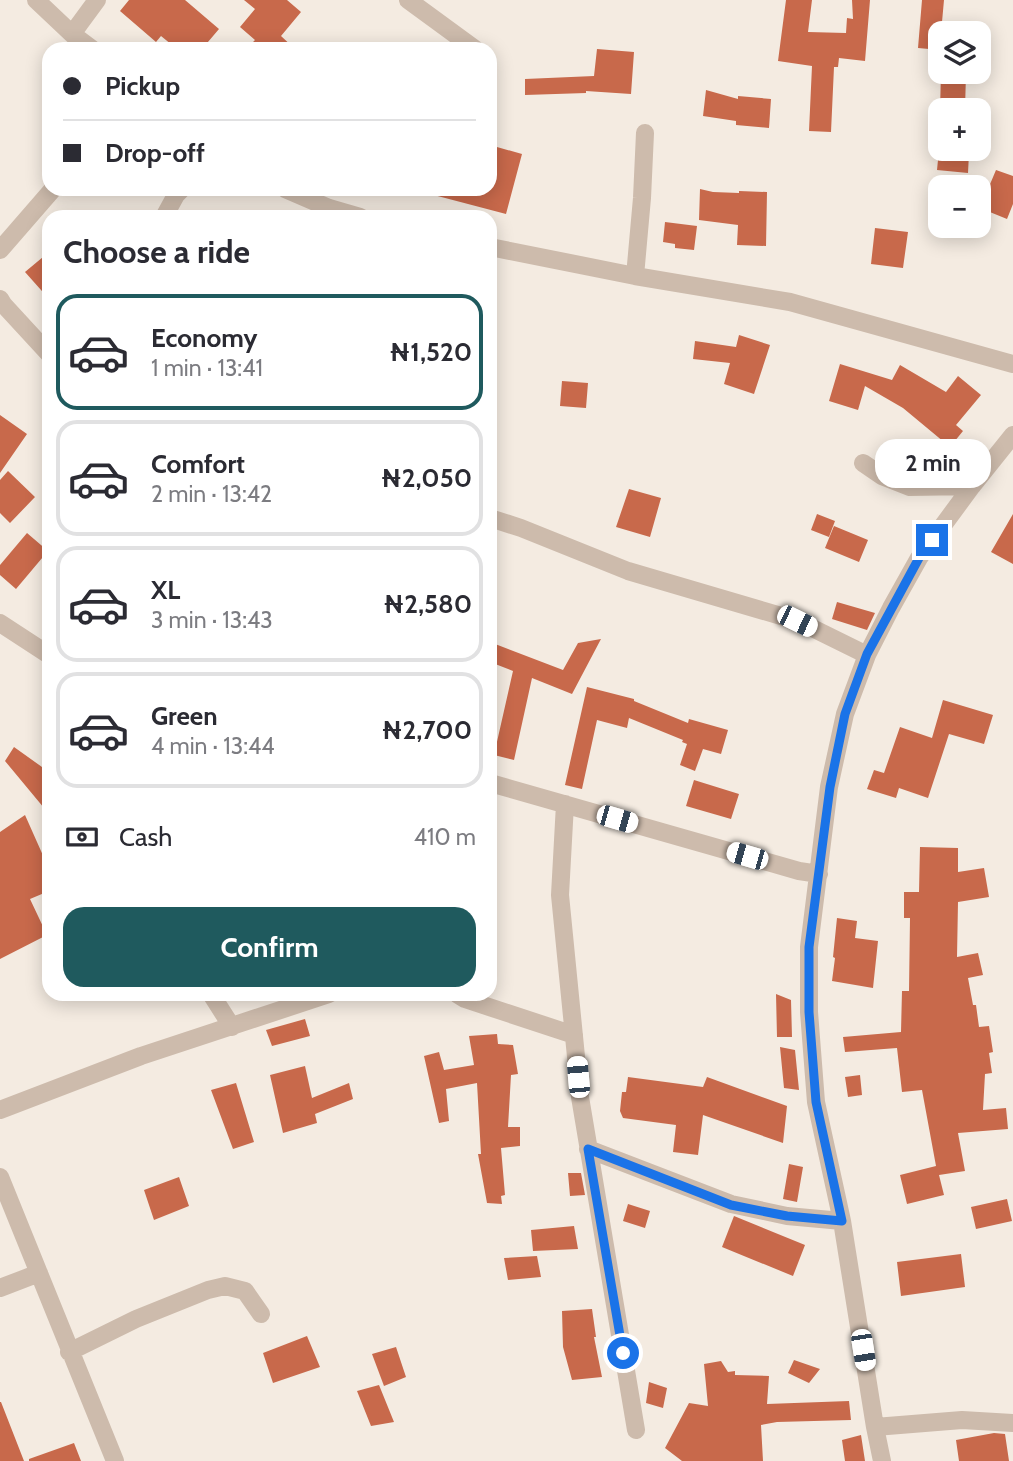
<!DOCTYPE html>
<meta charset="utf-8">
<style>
:root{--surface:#fff;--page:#f7f7f7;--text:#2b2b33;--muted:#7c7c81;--line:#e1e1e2;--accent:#1f5a5e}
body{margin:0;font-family:Cabin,sans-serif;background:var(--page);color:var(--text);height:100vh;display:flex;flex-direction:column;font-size:26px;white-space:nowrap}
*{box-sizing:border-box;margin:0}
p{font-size:23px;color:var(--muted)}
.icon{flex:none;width:38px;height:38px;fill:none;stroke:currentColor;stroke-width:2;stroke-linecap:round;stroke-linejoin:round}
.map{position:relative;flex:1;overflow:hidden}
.panel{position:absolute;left:42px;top:210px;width:455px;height:791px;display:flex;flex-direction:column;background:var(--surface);border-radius:21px;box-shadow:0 4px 18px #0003}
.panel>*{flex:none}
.guide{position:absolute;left:42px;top:42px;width:455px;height:154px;border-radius:21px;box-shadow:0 4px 18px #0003;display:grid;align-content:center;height:154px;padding:0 21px;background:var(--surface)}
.tools{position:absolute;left:928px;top:21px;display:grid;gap:14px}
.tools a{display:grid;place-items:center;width:63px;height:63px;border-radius:14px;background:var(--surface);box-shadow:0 4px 18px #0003;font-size:35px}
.end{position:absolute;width:32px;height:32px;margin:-16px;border:9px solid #1a73e8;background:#fff;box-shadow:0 0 0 4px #fff}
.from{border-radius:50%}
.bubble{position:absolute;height:49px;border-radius:21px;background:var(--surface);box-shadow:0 4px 18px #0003;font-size:23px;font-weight:700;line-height:49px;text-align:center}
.car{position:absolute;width:21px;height:42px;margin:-21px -10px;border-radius:9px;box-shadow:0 0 5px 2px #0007;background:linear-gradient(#fff 24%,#345 0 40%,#fff 0 76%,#345 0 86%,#fff 0)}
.guide b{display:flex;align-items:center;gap:24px;height:66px;font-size:26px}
.guide b+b{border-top:2px solid var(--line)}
.guide i{width:18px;height:18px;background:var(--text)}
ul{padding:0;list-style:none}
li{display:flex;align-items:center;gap:21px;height:116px;margin:0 14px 10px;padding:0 7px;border:4px solid var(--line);border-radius:21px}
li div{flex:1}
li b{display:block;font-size:26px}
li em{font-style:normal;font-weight:700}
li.selected{border-color:var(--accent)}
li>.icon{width:63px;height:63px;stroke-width:1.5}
h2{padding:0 21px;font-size:32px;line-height:84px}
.pay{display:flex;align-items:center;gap:18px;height:77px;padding:0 21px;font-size:26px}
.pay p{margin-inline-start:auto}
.primary-button{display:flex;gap:14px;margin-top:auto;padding:14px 21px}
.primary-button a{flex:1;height:80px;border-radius:21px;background:var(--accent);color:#fff;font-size:28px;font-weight:700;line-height:80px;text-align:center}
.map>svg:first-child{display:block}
.building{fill:#c8694b}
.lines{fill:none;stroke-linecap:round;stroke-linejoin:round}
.minor{stroke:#cdbbac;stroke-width:18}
.route{stroke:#1a73e8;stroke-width:9}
</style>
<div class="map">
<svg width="1013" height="1461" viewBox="0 0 1013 1461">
<rect width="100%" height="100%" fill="#f4ebe1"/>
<path class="building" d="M129,0H185L219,29L202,49H177L161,36L156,42L120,11Z
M244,0H287L301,12L281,36L295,49H246L255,40L240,27L255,9Z
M786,0H812L808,32L846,33L847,18L853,19L852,0H870L865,61L839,58L838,67H834L831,132L809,131L812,66L778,61Z
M922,0H944L941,33H940V50L918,48Z
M597,49L634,52L631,94L586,91V93L525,95V79L594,76Z
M941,72L966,73L965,110H940Z
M706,90L738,99V96L771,99L769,128L736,125V121L703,116Z
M490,145L522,154L506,214L430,194L431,189H490Z
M939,150L969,153L968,173L937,170Z
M996,170L1013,176V204L1007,219L980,208Z
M700,189L713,192L739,193V191L767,192L766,246L737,245L738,225L699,220Z
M665,222L697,226L694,250L675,248V244L663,242Z
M875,228L908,232L903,268L871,264Z
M49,252V299L25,272Z
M739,335L770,345L754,394L724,384L730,363L693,359L695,341L736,347Z
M840,364L892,380L900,365L946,392L958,376L981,395L956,425L963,431L950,447L903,408L865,386L858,410L829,401Z
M562,381L588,383L586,408L560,406Z
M0,415L27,434L0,473Z
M8,471L35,497L10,523L0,513V480Z
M629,489L661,498L650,537L616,527Z
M817,514L835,521L829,537L811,530Z
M1013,514V564L991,552Z
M834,526L868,540L859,562L825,548Z
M27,533L48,551L16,589L0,575V565Z
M837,602L875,613L867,630L832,619Z
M601,639L572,694L532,678L514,760L494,755L513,671L490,662V642L563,670L578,643Z
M587,687L634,699V701L688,723L689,719L728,730L721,754L703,749L695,771L680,765L687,744L682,742L683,740L629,718L627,728L597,720L582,789L565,785Z
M943,700L993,715L984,744L949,734L928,798L899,788L896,798L867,789L874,770L884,773L900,727L932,738Z
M14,747L49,772V814L5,761Z
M694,780L739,794L731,819L686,806Z
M25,815L49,869V891L30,899L47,935L0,959V832Z
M920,847L958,848V872L984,868L989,897L958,902L957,957L978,953L983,975L968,978L973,1005H976L979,1027L989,1026L993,1052L989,1053L992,1073L985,1074L983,1110L1006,1108L1008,1129L958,1133L965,1171L939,1175L944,1195L907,1204L900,1175L936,1166L922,1090L902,1092L897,1048L845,1052L843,1037L901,1032L902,991H909L910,918H904V892H919Z
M837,918L857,921L855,938L878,941L873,988L832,981L835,958L833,957Z
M776,994L791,1000L792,1037H777Z
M305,1019L310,1036L272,1046L266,1030Z
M497,1034L498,1044L513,1045L518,1074L511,1075L508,1127H520V1146L501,1148L505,1195L501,1196L502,1204L487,1203L478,1154H481L477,1083L446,1089L449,1121L439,1123L424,1056L439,1052L444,1070L474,1065L469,1036Z
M780,1047L795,1050L799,1090L784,1088Z
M305,1066L312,1098L349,1083L353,1099L315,1114L317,1123L283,1133L270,1075Z
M860,1075L862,1095L848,1097L845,1077Z
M628,1077L703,1087L707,1077L787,1106L783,1143L703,1115L698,1155L673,1152L676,1125L623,1118L620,1111L622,1092H626Z
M236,1083L254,1142L233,1149L211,1090Z
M789,1164L803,1167L797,1202L783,1199Z
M568,1173H581L585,1195L570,1196Z
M179,1177L189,1206L154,1220L144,1190Z
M1007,1199L1012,1221L976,1229L971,1207Z
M628,1204L650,1211L645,1228L623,1221Z
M734,1216L805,1245L793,1276L722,1247Z
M574,1226L578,1249L533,1251L531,1230Z
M961,1254L965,1287L901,1296L897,1262Z
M537,1256L541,1277L508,1280L504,1258Z
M592,1309L596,1337H594L602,1377L572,1380L563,1347L562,1311Z
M307,1336L320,1367L273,1383L263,1353Z
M396,1347L406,1377L384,1386L372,1354Z
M794,1360L820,1369L809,1383L788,1373Z
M721,1361L728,1372L735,1371V1375L769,1376L767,1404L849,1401L851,1420L777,1422L761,1425L763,1461H682L665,1448L689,1403L708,1406L704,1364Z
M649,1382L667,1388L663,1408L646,1403Z
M379,1385L394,1422L371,1426L357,1391Z
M0,1402H1L24,1461H0Z
M994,1433L1005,1434L1009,1461H959L956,1440Z
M861,1435L865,1461H845L842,1440Z
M74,1443L81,1461H29V1459Z"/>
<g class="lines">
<path class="minor" d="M36,0L72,34L92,49
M408,0L475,49
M72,34L97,0
M285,189L329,208L360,217
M164,217L176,195L182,189
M490,247L635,276L790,302L1013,364
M0,250L53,189
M635,276L642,198L645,133
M0,299L3,304L49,354
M863,463L882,476L910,487L972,486
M490,518L521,528L628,571L798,621L867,655
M0,623L49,655
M490,783L799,871L819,874
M565,804L560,895L580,1097L636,1430
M211,994L232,1027
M457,994L465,999L574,1035
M0,1110L141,1056L329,994
M588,1149L731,1204L787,1216L842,1221
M0,1177L115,1461
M0,1288L39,1273
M69,1352L136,1319L208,1290L225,1286L245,1291L261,1314
M875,1427L962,1420L1013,1423
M882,1461L875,1427L842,1221L816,1102L809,1012V947L829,787L845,714L867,655L891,608L919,558L972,486L1013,435"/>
</g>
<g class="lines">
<path class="route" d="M623,1353L588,1149L731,1205L787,1216L842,1221L816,1102L809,1012V947L830,787L845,714L867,654L919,558L932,540"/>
</g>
</svg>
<div class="tools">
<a><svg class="icon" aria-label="layers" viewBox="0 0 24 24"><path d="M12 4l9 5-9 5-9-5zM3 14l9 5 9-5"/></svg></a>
<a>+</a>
<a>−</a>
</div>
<i class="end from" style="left:623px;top:1353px"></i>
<i class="end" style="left:932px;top:540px"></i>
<div class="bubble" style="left:875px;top:439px;width:116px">2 min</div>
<i class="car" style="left:797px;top:621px;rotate:116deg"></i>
<i class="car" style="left:617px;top:819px;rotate:106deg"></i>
<i class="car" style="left:747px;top:856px;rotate:286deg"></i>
<i class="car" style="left:578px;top:1077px;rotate:355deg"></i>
<i class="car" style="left:863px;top:1350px;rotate:171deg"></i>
<div class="guide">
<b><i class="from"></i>Pickup</b>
<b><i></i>Drop-off</b>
</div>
<section class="panel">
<h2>Choose a ride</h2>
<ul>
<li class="selected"><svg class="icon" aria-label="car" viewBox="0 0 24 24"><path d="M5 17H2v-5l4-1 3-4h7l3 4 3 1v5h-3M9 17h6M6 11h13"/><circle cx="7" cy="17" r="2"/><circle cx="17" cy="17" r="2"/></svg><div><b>Economy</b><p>1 min · 13:41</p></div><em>₦1,520</em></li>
<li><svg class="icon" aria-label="car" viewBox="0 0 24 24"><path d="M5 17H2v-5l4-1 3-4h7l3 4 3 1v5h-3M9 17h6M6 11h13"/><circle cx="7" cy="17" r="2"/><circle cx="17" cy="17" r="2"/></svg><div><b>Comfort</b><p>2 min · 13:42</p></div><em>₦2,050</em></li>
<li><svg class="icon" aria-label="car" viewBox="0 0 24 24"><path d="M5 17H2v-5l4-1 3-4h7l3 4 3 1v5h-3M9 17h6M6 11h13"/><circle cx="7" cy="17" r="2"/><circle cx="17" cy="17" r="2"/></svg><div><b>XL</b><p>3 min · 13:43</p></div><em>₦2,580</em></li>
<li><svg class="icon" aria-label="car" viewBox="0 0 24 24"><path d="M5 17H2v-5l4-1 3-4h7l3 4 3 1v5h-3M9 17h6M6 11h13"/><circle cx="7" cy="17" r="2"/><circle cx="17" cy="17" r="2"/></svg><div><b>Green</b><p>4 min · 13:44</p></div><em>₦2,700</em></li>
</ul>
<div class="pay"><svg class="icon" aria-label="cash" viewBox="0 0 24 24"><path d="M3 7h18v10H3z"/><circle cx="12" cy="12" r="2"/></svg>Cash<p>410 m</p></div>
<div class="primary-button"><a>Confirm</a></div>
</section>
</div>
